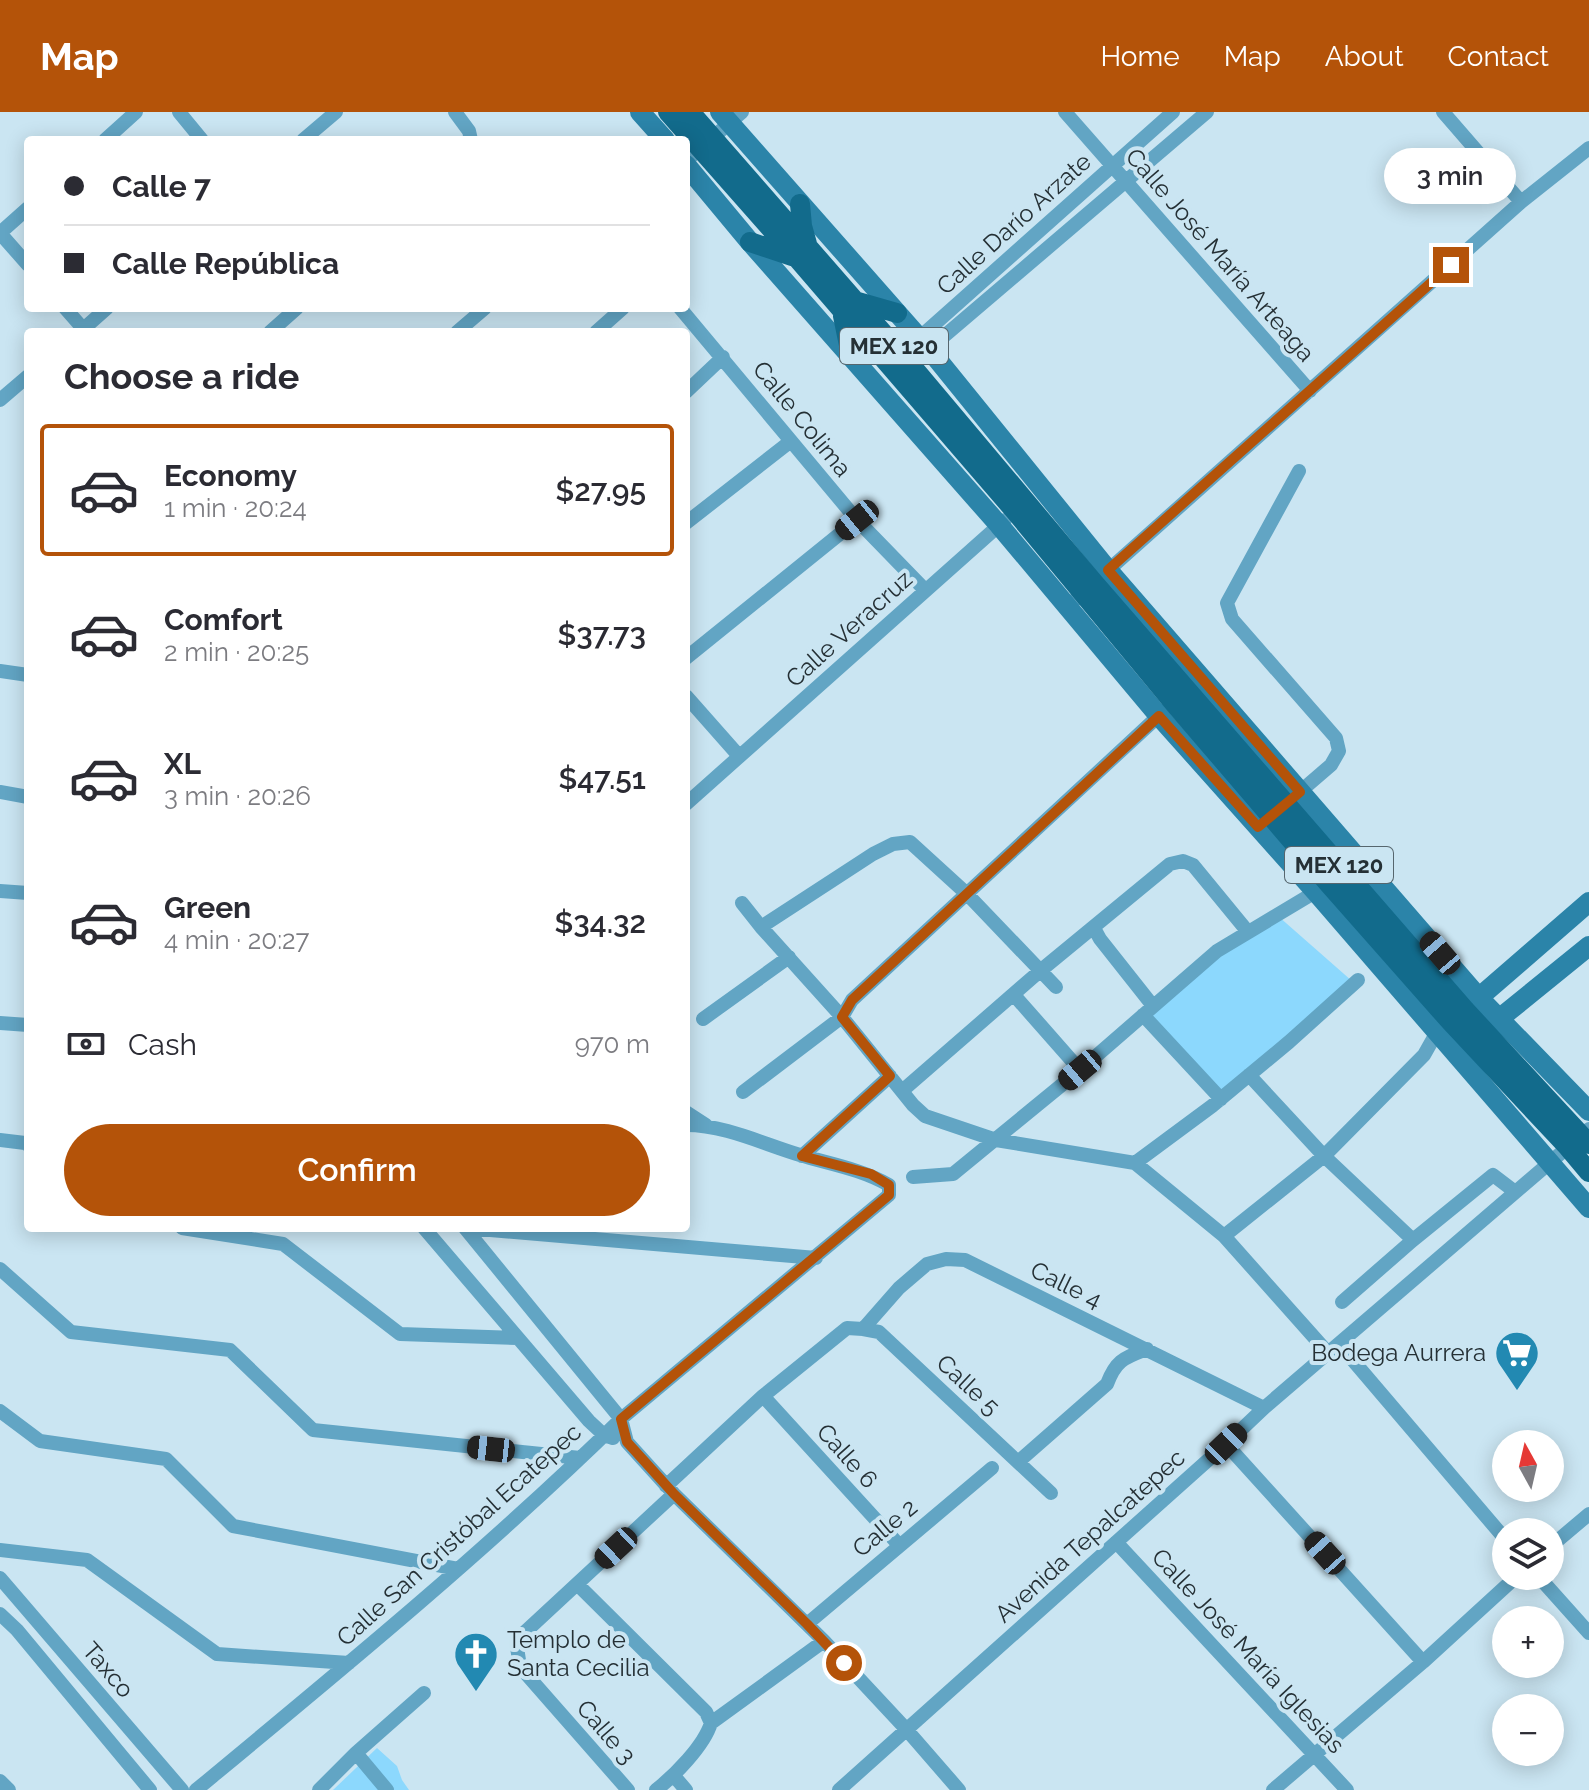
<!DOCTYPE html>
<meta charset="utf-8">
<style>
:root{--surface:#fff;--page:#f7f7f7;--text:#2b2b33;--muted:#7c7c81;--line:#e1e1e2;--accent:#b45309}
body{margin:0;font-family:Raleway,sans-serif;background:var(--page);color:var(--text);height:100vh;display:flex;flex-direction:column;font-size:30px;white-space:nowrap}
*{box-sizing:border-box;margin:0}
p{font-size:26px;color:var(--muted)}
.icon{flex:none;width:44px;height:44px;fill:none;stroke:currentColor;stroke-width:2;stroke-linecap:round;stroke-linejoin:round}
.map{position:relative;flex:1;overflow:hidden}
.drawer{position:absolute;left:24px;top:216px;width:666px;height:904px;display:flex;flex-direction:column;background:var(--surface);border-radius:8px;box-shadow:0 4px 20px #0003}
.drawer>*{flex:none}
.guide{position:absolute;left:24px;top:24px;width:666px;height:176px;border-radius:8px;box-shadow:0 4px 20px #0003;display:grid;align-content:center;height:176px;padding:0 40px;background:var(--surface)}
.needle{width:52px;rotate:352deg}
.fabs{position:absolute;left:1492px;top:1318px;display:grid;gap:16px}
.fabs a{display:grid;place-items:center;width:72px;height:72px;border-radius:50%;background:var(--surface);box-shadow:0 4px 20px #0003;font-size:40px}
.end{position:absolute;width:36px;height:36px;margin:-18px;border:10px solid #b45309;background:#fff;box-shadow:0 0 0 4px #fff}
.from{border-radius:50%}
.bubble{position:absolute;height:56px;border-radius:28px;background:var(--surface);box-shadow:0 4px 20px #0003;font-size:26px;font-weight:600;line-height:56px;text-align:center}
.car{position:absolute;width:24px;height:48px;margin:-24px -12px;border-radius:10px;box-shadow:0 0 6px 2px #0007;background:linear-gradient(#222 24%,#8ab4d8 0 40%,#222 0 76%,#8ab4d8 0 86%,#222 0)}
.guide b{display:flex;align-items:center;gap:28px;height:76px;font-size:30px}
.guide b+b{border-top:2px solid var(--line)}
.guide i{width:20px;height:20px;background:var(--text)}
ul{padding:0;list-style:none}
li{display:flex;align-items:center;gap:24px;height:132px;margin:0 16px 12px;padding:0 24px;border:4px solid transparent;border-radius:8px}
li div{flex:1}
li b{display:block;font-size:30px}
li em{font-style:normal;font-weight:600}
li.active{border-color:var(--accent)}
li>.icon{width:72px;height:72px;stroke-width:1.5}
h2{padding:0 40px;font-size:36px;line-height:96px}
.pay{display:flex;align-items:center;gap:20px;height:88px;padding:0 40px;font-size:30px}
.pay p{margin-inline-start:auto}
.primary-button{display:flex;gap:16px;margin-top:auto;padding:16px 40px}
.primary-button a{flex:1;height:92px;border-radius:48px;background:var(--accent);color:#fff;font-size:32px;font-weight:600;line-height:92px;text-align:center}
header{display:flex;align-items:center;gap:48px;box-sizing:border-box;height:112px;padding:0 40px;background:var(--accent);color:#fff}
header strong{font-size:38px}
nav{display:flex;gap:44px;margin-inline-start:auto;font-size:28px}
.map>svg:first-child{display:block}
.green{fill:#8cd8fd}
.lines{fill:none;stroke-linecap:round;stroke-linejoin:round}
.street{stroke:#62a5c4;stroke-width:14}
.secondary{stroke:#2b84a9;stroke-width:20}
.primary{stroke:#126b8c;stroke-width:20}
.route{stroke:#b45309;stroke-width:10}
.labels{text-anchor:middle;stroke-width:8;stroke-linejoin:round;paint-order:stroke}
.shield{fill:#cae5f2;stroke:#56666e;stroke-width:2}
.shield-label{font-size:22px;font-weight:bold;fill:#253035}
.street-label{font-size:24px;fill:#253035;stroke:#cae5f2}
.poi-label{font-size:24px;fill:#253035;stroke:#cae5f2;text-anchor:end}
</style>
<header>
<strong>Map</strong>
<nav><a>Home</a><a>Map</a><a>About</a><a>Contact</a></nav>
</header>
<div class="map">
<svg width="1589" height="1678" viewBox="0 0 1589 1678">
<rect width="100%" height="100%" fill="#cae5f2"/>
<path class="green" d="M1278,804L1352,869L1221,984L1145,902L1218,840Z
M377,1636L397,1654L402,1668L409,1678H333Z"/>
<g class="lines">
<path class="street" d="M179,0L202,28
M455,0L469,19L471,28
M1065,0L1310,279
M1443,0L1521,90
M105,28L136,0
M303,28L336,0
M686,49L742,0
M28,96L0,121L28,153
M65,196L86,220
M680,196L857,408L925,478
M80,220L107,196
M270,220L297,196
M457,220L485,196
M596,220L623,196
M919,226L1173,0
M929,237L1207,0
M686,280L723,245
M0,288L28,264
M686,411L791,329
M1067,495L1521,90L1589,36
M686,546L857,408
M0,559L28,563
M686,584L739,644
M0,680L28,685
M1295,684L1331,653L1339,639L1336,626L1232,507L1227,491L1299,359
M686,692L1005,408
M0,779L28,781
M742,791L761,815L842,905L913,993L925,1004L996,1028L1135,1051L1224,1124L1329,1242
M761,815L873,742L893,732L910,730L967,782L1056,875
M1094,816L1100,827L1153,894
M1014,883L1080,958
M1143,903L1221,987
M703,907L789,845
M0,911L28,913
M1249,963L1324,1044L1413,1128
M902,979L1040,859L1170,752L1183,749L1193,753L1248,820
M743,980L842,905L852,888L1165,598
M686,1000L706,1013
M0,1028L25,1031L28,1033
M802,1044L890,964
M1135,1051L1212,994L1289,930L1358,868
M913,1065L953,1062L1080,958L1217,839L1322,776
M182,1116L283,1132L400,1222L517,1226
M424,1116L589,1309L604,1323L613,1326
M465,1116L621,1307L627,1330L674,1382L824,1529L906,1617L959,1678
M467,1116L816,1146
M1224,1124L1324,1044L1424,943L1437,920
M0,1157L71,1220L230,1238L313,1318L580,1346
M1342,1190L1413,1128L1493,1063L1514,1079
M863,1217L899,1176L927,1152L946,1147L965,1148L1264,1296
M1339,1232L1506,1428
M763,1284L899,1433
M0,1299L40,1329L166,1347L233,1414L458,1457
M1226,1332L1423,1550
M1018,1350L1107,1272C1116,1248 1124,1246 1147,1237
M666,1374L763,1284L847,1216L863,1217L879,1220L1051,1381
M1116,1430L1347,1678
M1550,1435L1589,1402
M0,1438L87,1448L217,1542L349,1551
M1538,1464L1589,1521
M0,1466L182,1678
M577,1472L706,1600L711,1611
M0,1502L17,1518L150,1678
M807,1512L992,1356
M356,1641L387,1678
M674,1664L686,1678
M0,1669L9,1678
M196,1678C341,1558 487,1438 621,1307L889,1083V1073C861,1057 830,1052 800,1043C763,1032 725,1013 686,1013
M319,1678L356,1641L424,1581
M628,1678L520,1555L517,1535L524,1521L674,1382
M656,1678C674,1664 704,1634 711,1611L824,1529
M839,1678L1226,1332L1264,1296L1589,1017
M1273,1678L1423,1550L1517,1464"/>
<path class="secondary" d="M640,0L665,28
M720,0L929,237L1108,458L1480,887L1589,999
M686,53L750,130L999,413L1159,604L1316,780L1589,1096
M1468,895L1589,790
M1489,915L1589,834"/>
<path class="primary" d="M668,0L797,146L1015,399L1174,591L1329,772L1450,909L1568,1035L1589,1060
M690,0L910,252L1094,471L1465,898L1589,1032
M800,92L802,114L807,132
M750,130L792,144
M855,189L897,201
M843,204L851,243"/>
</g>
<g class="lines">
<path class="route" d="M844,1551L807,1512L674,1382L627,1330L621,1307L889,1083V1073L871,1062L802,1044L890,964L842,905L852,888L1159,604L1258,715L1300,680L1108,458L1451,153"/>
</g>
<defs>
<g id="supermarket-pin" transform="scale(2.3)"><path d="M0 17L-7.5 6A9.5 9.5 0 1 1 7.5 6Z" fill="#2289b2" stroke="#cae5f2"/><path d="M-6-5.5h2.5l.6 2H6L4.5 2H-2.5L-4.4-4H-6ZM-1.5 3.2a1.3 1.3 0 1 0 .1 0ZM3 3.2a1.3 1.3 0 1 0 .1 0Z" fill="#fff"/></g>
<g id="church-pin" transform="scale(2.3)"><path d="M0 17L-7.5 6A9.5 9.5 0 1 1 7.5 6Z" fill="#2289b2" stroke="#cae5f2"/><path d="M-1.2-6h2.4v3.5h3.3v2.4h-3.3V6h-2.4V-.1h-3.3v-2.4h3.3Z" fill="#fff"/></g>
</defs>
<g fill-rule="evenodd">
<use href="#supermarket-pin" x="1517" y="1241"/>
<use href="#church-pin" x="476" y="1542"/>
</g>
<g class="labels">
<g class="shield">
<rect x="840" y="216" width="108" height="36" rx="6"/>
<rect x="1285" y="735" width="108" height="36" rx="6"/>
</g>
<g class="shield-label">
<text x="894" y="242">MEX 120</text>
<text x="1339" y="761">MEX 120</text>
</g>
<g class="street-label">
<text transform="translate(1014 112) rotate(-42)" y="8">Calle Darío Arzate</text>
<text transform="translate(1220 143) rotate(49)" y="8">Calle José María Arteaga</text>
<text transform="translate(802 307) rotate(51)" y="8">Calle Colima</text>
<text transform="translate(849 517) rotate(-42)" y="8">Calle Veracruz</text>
<text transform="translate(1066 1173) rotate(26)" y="8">Calle 4</text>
<text transform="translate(968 1273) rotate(43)" y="8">Calle 5</text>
<text transform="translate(847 1344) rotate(48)" y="8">Calle 6</text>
<text transform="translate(885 1416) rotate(-40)" y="8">Calle 2</text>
<text transform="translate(459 1423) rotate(-42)" y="8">Calle San Cristóbal Ecatepec</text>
<text transform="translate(1090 1424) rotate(-42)" y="8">Avenida Tepalcatepec</text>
<text transform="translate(1248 1539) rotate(47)" y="8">Calle José María Iglesias</text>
<text transform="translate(108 1558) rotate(49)" y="8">Taxco</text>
<text transform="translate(606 1620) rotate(49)" y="8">Calle 3</text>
</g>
<g class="poi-label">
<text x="1486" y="1249">Bodega Aurrera</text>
<text x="507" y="1536" text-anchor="start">Templo de<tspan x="507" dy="28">Santa Cecilia</tspan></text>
</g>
</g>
</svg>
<div class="fabs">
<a><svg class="needle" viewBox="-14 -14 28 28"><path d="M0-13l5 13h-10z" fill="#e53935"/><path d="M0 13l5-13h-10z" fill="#7c7c81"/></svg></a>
<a><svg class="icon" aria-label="layers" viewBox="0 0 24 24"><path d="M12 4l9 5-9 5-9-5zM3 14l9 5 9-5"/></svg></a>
<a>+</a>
<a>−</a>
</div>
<i class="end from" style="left:844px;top:1551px"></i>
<i class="end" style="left:1451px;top:153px"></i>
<div class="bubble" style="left:1384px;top:36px;width:132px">3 min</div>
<i class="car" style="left:857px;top:408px;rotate:231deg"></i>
<i class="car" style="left:1440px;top:841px;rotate:319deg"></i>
<i class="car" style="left:1080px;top:958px;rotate:230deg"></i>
<i class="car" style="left:1226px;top:1332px;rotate:46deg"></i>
<i class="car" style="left:491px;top:1337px;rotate:276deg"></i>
<i class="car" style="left:616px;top:1436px;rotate:227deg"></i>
<i class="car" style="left:1325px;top:1441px;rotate:318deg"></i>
<div class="guide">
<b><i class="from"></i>Calle 7</b>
<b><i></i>Calle República</b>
</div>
<section class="drawer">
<h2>Choose a ride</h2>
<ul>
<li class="active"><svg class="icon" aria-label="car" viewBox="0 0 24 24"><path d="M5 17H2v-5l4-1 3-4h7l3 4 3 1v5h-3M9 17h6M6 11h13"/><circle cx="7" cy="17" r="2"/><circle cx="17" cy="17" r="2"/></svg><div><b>Economy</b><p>1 min · 20:24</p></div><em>$27.95</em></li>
<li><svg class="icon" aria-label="car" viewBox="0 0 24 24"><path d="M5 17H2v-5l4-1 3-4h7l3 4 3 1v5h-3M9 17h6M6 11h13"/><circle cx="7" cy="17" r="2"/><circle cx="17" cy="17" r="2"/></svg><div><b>Comfort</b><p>2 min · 20:25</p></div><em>$37.73</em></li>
<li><svg class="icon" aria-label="car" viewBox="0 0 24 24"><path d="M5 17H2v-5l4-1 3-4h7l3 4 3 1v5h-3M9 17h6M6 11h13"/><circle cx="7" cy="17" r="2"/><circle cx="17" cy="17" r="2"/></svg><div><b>XL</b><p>3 min · 20:26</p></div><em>$47.51</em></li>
<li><svg class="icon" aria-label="car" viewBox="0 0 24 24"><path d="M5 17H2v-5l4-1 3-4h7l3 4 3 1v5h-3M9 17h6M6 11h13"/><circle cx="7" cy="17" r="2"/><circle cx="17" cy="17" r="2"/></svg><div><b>Green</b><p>4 min · 20:27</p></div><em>$34.32</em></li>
</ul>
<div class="pay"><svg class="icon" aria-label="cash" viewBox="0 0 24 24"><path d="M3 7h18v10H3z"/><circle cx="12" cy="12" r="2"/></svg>Cash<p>970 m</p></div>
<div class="primary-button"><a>Confirm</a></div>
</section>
</div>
